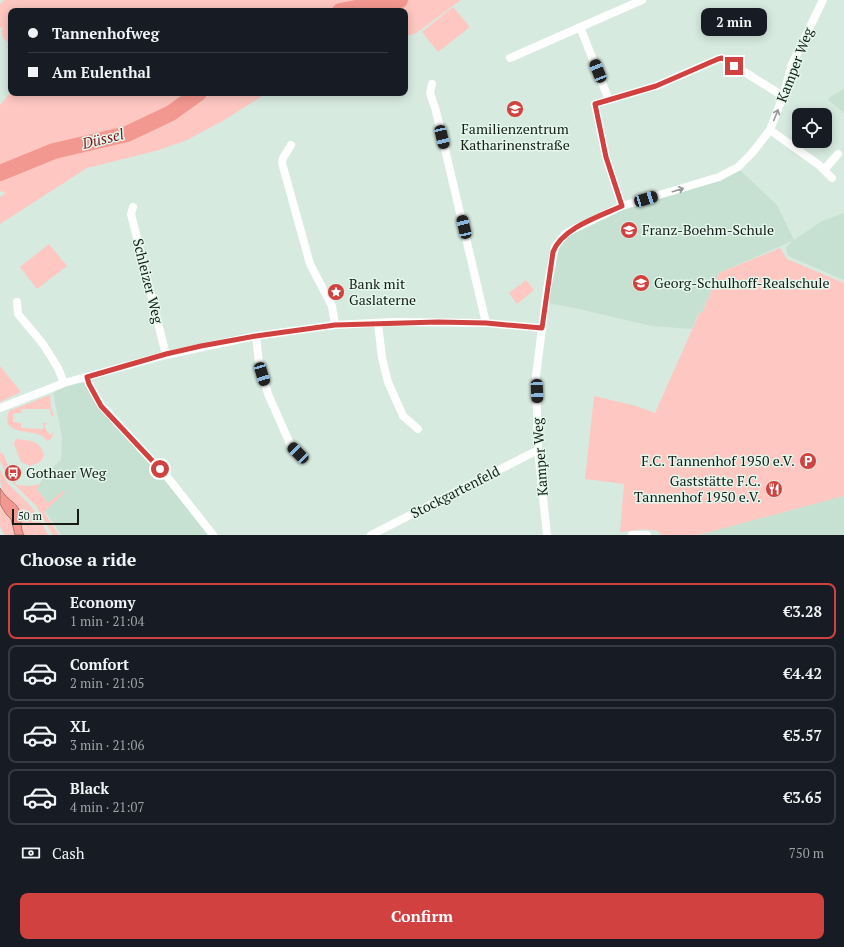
<!DOCTYPE html>
<meta charset="utf-8">
<style>
:root{--surface:#171b24;--page:#242831;--text:#f1f3f6;--muted:#9ea1a6;--line:#363941;--accent:#d0413f}
body{margin:0;font-family:"PT Serif",serif;background:var(--page);color:var(--text);height:100vh;display:flex;flex-direction:column;font-size:15px;white-space:nowrap}
*{box-sizing:border-box;margin:0}
p{font-size:13px;color:var(--muted)}
.icon{flex:none;width:22px;height:22px;fill:none;stroke:currentColor;stroke-width:2;stroke-linecap:round;stroke-linejoin:round}
.map{position:relative;height:535px;overflow:hidden}
.sheet{display:flex;flex-direction:column;background:var(--surface);flex:1}
.sheet>*{flex:none}
.top-card{position:absolute;left:8px;top:8px;width:400px;height:88px;border-radius:8px;box-shadow:0 2px 10px #0003;display:grid;align-content:center;height:88px;padding:0 20px;background:var(--surface)}
.fabs{position:absolute;left:792px;top:108px;display:grid;gap:8px}
.fabs a{display:grid;place-items:center;width:40px;height:40px;border-radius:8px;background:var(--surface);box-shadow:0 2px 10px #0003;font-size:20px}
.scale{position:absolute;left:12px;bottom:10px;width:67px;box-sizing:border-box;padding-left:4px;border:2px solid #151c18;border-top:0;font-size:11px;line-height:14px;white-space:nowrap;color:#151c18;-webkit-text-stroke:3px #e4f7ec;paint-order:stroke}
.end{position:absolute;width:18px;height:18px;margin:-9px;border:5px solid #d0413f;background:#fff;box-shadow:0 0 0 2px #fff}
.from{border-radius:50%}
.bubble{position:absolute;height:28px;border-radius:8px;background:var(--surface);box-shadow:0 2px 10px #0003;font-size:13px;font-weight:700;line-height:28px;text-align:center}
.car{position:absolute;width:12px;height:24px;margin:-12px -6px;border-radius:5px;box-shadow:0 0 3px 1px #0007;background:linear-gradient(#222 24%,#8ab4d8 0 40%,#222 0 76%,#8ab4d8 0 86%,#222 0)}
.top-card b{display:flex;align-items:center;gap:14px;height:38px;font-size:15px}
.top-card b+b{border-top:1px solid var(--line)}
.top-card i{width:10px;height:10px;background:var(--text)}
ul{padding:0;list-style:none}
li{display:flex;align-items:center;gap:12px;height:56px;margin:0 8px 6px;padding:0 12px;border:2px solid var(--line);border-radius:8px}
li div{flex:1}
li b{display:block;font-size:15px}
li em{font-style:normal;font-weight:700}
li.active{border-color:var(--accent)}
li>.icon{width:36px;height:36px;stroke-width:1.5}
h2{padding:0 20px;font-size:18px;line-height:48px}
.pay{display:flex;align-items:center;gap:10px;height:44px;padding:0 20px;font-size:15px}
.pay p{margin-inline-start:auto}
.primary-button{display:flex;gap:8px;margin-top:auto;padding:8px 20px}
.primary-button a{flex:1;height:46px;border-radius:8px;background:var(--accent);color:#fff;font-size:16px;font-weight:700;line-height:46px;text-align:center}
.map>svg:first-child{display:block}
.built{fill:#c6e1d1}
.green{fill:#fec7c1}
.water{fill:#f39890;stroke:#b0736c}
.lines{fill:none;stroke-linecap:round;stroke-linejoin:round}
.river{stroke:#f39890;stroke-width:16}
.minor{stroke:#fff;stroke-width:8}
.oneway{stroke:#969997}
.route{stroke:#d0413f;stroke-width:5}
.labels{text-anchor:middle;stroke-width:3;stroke-linejoin:round;paint-order:stroke}
.street-label{font-size:14px;fill:#151c18;stroke:#e4f7ec}
.poi-label{font-size:14px;fill:#151c18;stroke:#e4f7ec;text-anchor:start}
.water-label{font-size:15px;font-style:italic;fill:#81171a;stroke:#e4f7ec}
</style>
<div class="map">
<svg width="844" height="535" viewBox="0 0 844 535">
<rect width="100%" height="100%" fill="#d7eadf"/>
<path class="built" d="M844,89V113L828,100L830,97Z
M739,169L777,205L794,240L822,221L844,213V280L788,256L786,248L792,241L719,273L702,313L699,312L692,329L651,326L575,308L547,303L554,253L566,235L622,207Z
M77,381L85,384L167,478L210,535H61L43,508L48,503L36,489L46,474L61,460L62,437L53,393Z
M844,496V535H698L713,531Z"/>
<path class="green" d="M5,0H395L337,11H11V52L7,48L8,43C2,39 0,33 3,27L0,28V4Z
M403,0H461L416,33L405,37V11H346Z
M453,7L470,27L438,52L422,32Z
M11,92V93H197L170,112L149,124L117,135L52,151L0,171V105Z
M201,93H267L221,122L187,140L159,150L87,168L0,224V197L6,193L0,191V178L49,157L120,138L143,129L173,113Z
M49,244L67,266L37,289L20,267Z
M780,248L787,259L844,283V496L698,535H662L657,531L645,529L620,532L624,484L585,479L594,396L636,406L655,413L700,312L702,313L719,273Z
M526,280L534,290L517,304L509,293Z
M0,366L21,392L0,402Z
M50,395L51,407L54,417L51,415L50,409H22L21,413H15L13,415V422L21,423V428L43,429V423H47L44,427L50,435L54,432L51,439L47,441C45,438 43,436 40,435C28,429 0,435 9,411Z
M17,439C30,441 41,440 44,456L40,462L30,466L21,462L14,444L15,440Z
M0,451L1,454L3,453L16,485L30,486L41,484L36,489L48,503L63,491L65,492L44,512L59,535H53L36,506L13,483L6,473L0,461Z
M0,470C8,486 14,489 26,501C35,510 42,523 48,535H24C19,527 23,519 20,510C18,505 13,502 9,499C0,492 0,481 0,470Z
M0,505L6,514L11,519L15,535H4L0,526Z"/>
<path class="water" d="M0,488C2,491 5,496 8,498C12,502 17,504 19,510C23,518 19,527 24,535H15L11,519L6,514L0,504Z"/>
<g class="lines">
<path class="river" d="M340,11L400,0
M0,173L54,151L127,134L171,113L199,93"/>
<path class="minor" d="M580,27L609,100L595,104L606,157L622,206
M510,58L642,0
M432,84L430,93L436,111L486,323
M609,100L656,86L718,59L722,58L783,96
M770,130L819,165L832,178
M291,145L283,158L282,163L310,264L332,306L335,325
M824,170L838,154
M133,207L131,214L166,355
M17,302L18,314L43,344L58,368L64,383
M378,323L382,358L388,382L403,416L418,429
M256,336L259,363L268,394L291,446L304,457
M87,377L89,384L101,405L169,479L213,535
M0,408L64,383L166,355L256,336L335,325L393,322L486,323L542,328
M371,535L538,450
M547,535L538,450L536,376L547,289L555,247L565,234L574,229L622,206L719,177L738,167L752,153L770,130L783,96L792,64L823,0
M632,535H647"/>
</g>
<defs><path id="oneway-shaft" d="M-6 0H5M1.5-3L5.5 0L1.5 3" fill="none" stroke-width="1.6" stroke-linecap="round" stroke-linejoin="round"/></defs>
<g class="oneway">
<use href="#oneway-shaft" transform="translate(776 115) rotate(-68)"/>
<use href="#oneway-shaft" transform="translate(678 190) rotate(-16)"/>
</g>
<g class="lines">
<path class="route" d="M160,469L101,406L89,384L87,377L166,354L201,346L256,336L335,325L438,322L486,323L542,328L553,252C562,228 600,216 622,206L606,157L595,104L656,86L718,59L722,58L734,66"/>
</g>
<defs>
<g id="school-disc" transform="scale(0.9)"><circle r="9.5" fill="#d0413f" stroke="#e4f7ec"/><path d="M0-5L7-2L0 1L-7-2ZM-4 1L0 2.5L4 1V4Q0 6-4 4Z" fill="#fff"/></g>
<g id="sight-disc" transform="scale(0.9)"><circle r="9.5" fill="#d0413f" stroke="#e4f7ec"/><path d="M0-6L1.8-2.2L6-1.7L2.9 1.2L3.7 5.4L0 3.3L-3.7 5.4L-2.9 1.2L-6-1.7L-1.8-2.2Z" fill="#fff"/></g>
<g id="parking-disc" transform="scale(0.9)"><circle r="9.5" fill="#d0413f" stroke="#e4f7ec"/><path d="M-3.5-5.5H1a3.5 3.5 0 0 1 0 7H-1V5.5H-3.5ZM-1-3.4V-.6H.8a1.4 1.4 0 0 0 0-2.8Z" fill="#fff"/></g>
<g id="bus-disc" transform="scale(0.9)"><circle r="9.5" fill="#d0413f" stroke="#e4f7ec"/><path d="M-5-6H5V4H4V6H2V4H-2V6H-4V4H-5ZM-3.5-4V0h7V-4ZM-3.5 1.2v1.5H-2V1.2ZM2 1.2v1.5H3.5V1.2Z" fill="#fff"/></g>
<g id="restaurant-disc" transform="scale(0.9)"><circle r="9.5" fill="#d0413f" stroke="#e4f7ec"/><path d="M-5-6h1v4h1v-4h1v4h1v-4h1v5L-1.5 .5V6h-2V.5L-5-1ZM5-6V6H3V1.5H1.5Q1.5-4 5-6Z" fill="#fff"/></g>
</defs>
<g fill-rule="evenodd">
<use href="#school-disc" x="515" y="109"/>
<use href="#school-disc" x="629" y="230"/>
<use href="#school-disc" x="641" y="283"/>
<use href="#sight-disc" x="336" y="292"/>
<use href="#parking-disc" x="808" y="461"/>
<use href="#bus-disc" x="13" y="473"/>
<use href="#restaurant-disc" x="774" y="489"/>
</g>
<g class="labels">
<g class="street-label">
<text transform="translate(795 65) rotate(-69)" y="5">Kamper Weg</text>
<text transform="translate(148 281) rotate(76)" y="5">Schleizer Weg</text>
<text transform="translate(540 457) rotate(-94)" y="5">Kamper Weg</text>
<text transform="translate(455 492) rotate(-27)" y="5">Stockgartenfeld</text>
</g>
<g class="poi-label">
<text x="515" y="134" text-anchor="middle">Familienzentrum<tspan x="515" dy="16">Katharinenstraße</tspan></text>
<text x="642" y="235">Franz-Boehm-Schule</text>
<text x="654" y="288">Georg-Schulhoff-Realschule</text>
<text x="349" y="289">Bank mit<tspan x="349" dy="16">Gaslaterne</tspan></text>
<text x="795" y="466" text-anchor="end">F.C. Tannenhof 1950 e.V.</text>
<text x="26" y="478">Gothaer Weg</text>
<text x="761" y="486" text-anchor="end">Gaststätte F.C.<tspan x="761" dy="16">Tannenhof 1950 e.V.</tspan></text>
</g>
<g class="water-label">
<text transform="translate(103 139) rotate(-14)" y="5">Düssel</text>
</g>
</g>
</svg>
<div class="fabs">
<a><svg class="icon" aria-label="locate" viewBox="0 0 24 24"><circle cx="12" cy="12" r="6"/><path d="M12 2v4M12 18v4M2 12h4M18 12h4"/></svg></a>
</div>
<div class="scale">50 m</div>
<i class="end from" style="left:160px;top:469px"></i>
<i class="end" style="left:734px;top:66px"></i>
<div class="bubble" style="left:701px;top:8px;width:66px">2 min</div>
<i class="car" style="left:598px;top:71px;rotate:338deg"></i>
<i class="car" style="left:442px;top:137px;rotate:167deg"></i>
<i class="car" style="left:646px;top:199px;rotate:73deg"></i>
<i class="car" style="left:464px;top:227px;rotate:347deg"></i>
<i class="car" style="left:262px;top:374px;rotate:163deg"></i>
<i class="car" style="left:537px;top:391px;rotate:178deg"></i>
<i class="car" style="left:298px;top:453px;rotate:315deg"></i>
<div class="top-card">
<b><i class="from"></i>Tannenhofweg</b>
<b><i></i>Am Eulenthal</b>
</div>
</div>
<section class="sheet">
<h2>Choose a ride</h2>
<ul>
<li class="active"><svg class="icon" aria-label="car" viewBox="0 0 24 24"><path d="M5 17H2v-5l4-1 3-4h7l3 4 3 1v5h-3M9 17h6M6 11h13"/><circle cx="7" cy="17" r="2"/><circle cx="17" cy="17" r="2"/></svg><div><b>Economy</b><p>1 min · 21:04</p></div><em>€3.28</em></li>
<li><svg class="icon" aria-label="car" viewBox="0 0 24 24"><path d="M5 17H2v-5l4-1 3-4h7l3 4 3 1v5h-3M9 17h6M6 11h13"/><circle cx="7" cy="17" r="2"/><circle cx="17" cy="17" r="2"/></svg><div><b>Comfort</b><p>2 min · 21:05</p></div><em>€4.42</em></li>
<li><svg class="icon" aria-label="car" viewBox="0 0 24 24"><path d="M5 17H2v-5l4-1 3-4h7l3 4 3 1v5h-3M9 17h6M6 11h13"/><circle cx="7" cy="17" r="2"/><circle cx="17" cy="17" r="2"/></svg><div><b>XL</b><p>3 min · 21:06</p></div><em>€5.57</em></li>
<li><svg class="icon" aria-label="car" viewBox="0 0 24 24"><path d="M5 17H2v-5l4-1 3-4h7l3 4 3 1v5h-3M9 17h6M6 11h13"/><circle cx="7" cy="17" r="2"/><circle cx="17" cy="17" r="2"/></svg><div><b>Black</b><p>4 min · 21:07</p></div><em>€3.65</em></li>
</ul>
<div class="pay"><svg class="icon" aria-label="cash" viewBox="0 0 24 24"><path d="M3 7h18v10H3z"/><circle cx="12" cy="12" r="2"/></svg>Cash<p>750 m</p></div>
<div class="primary-button"><a>Confirm</a></div>
</section>
